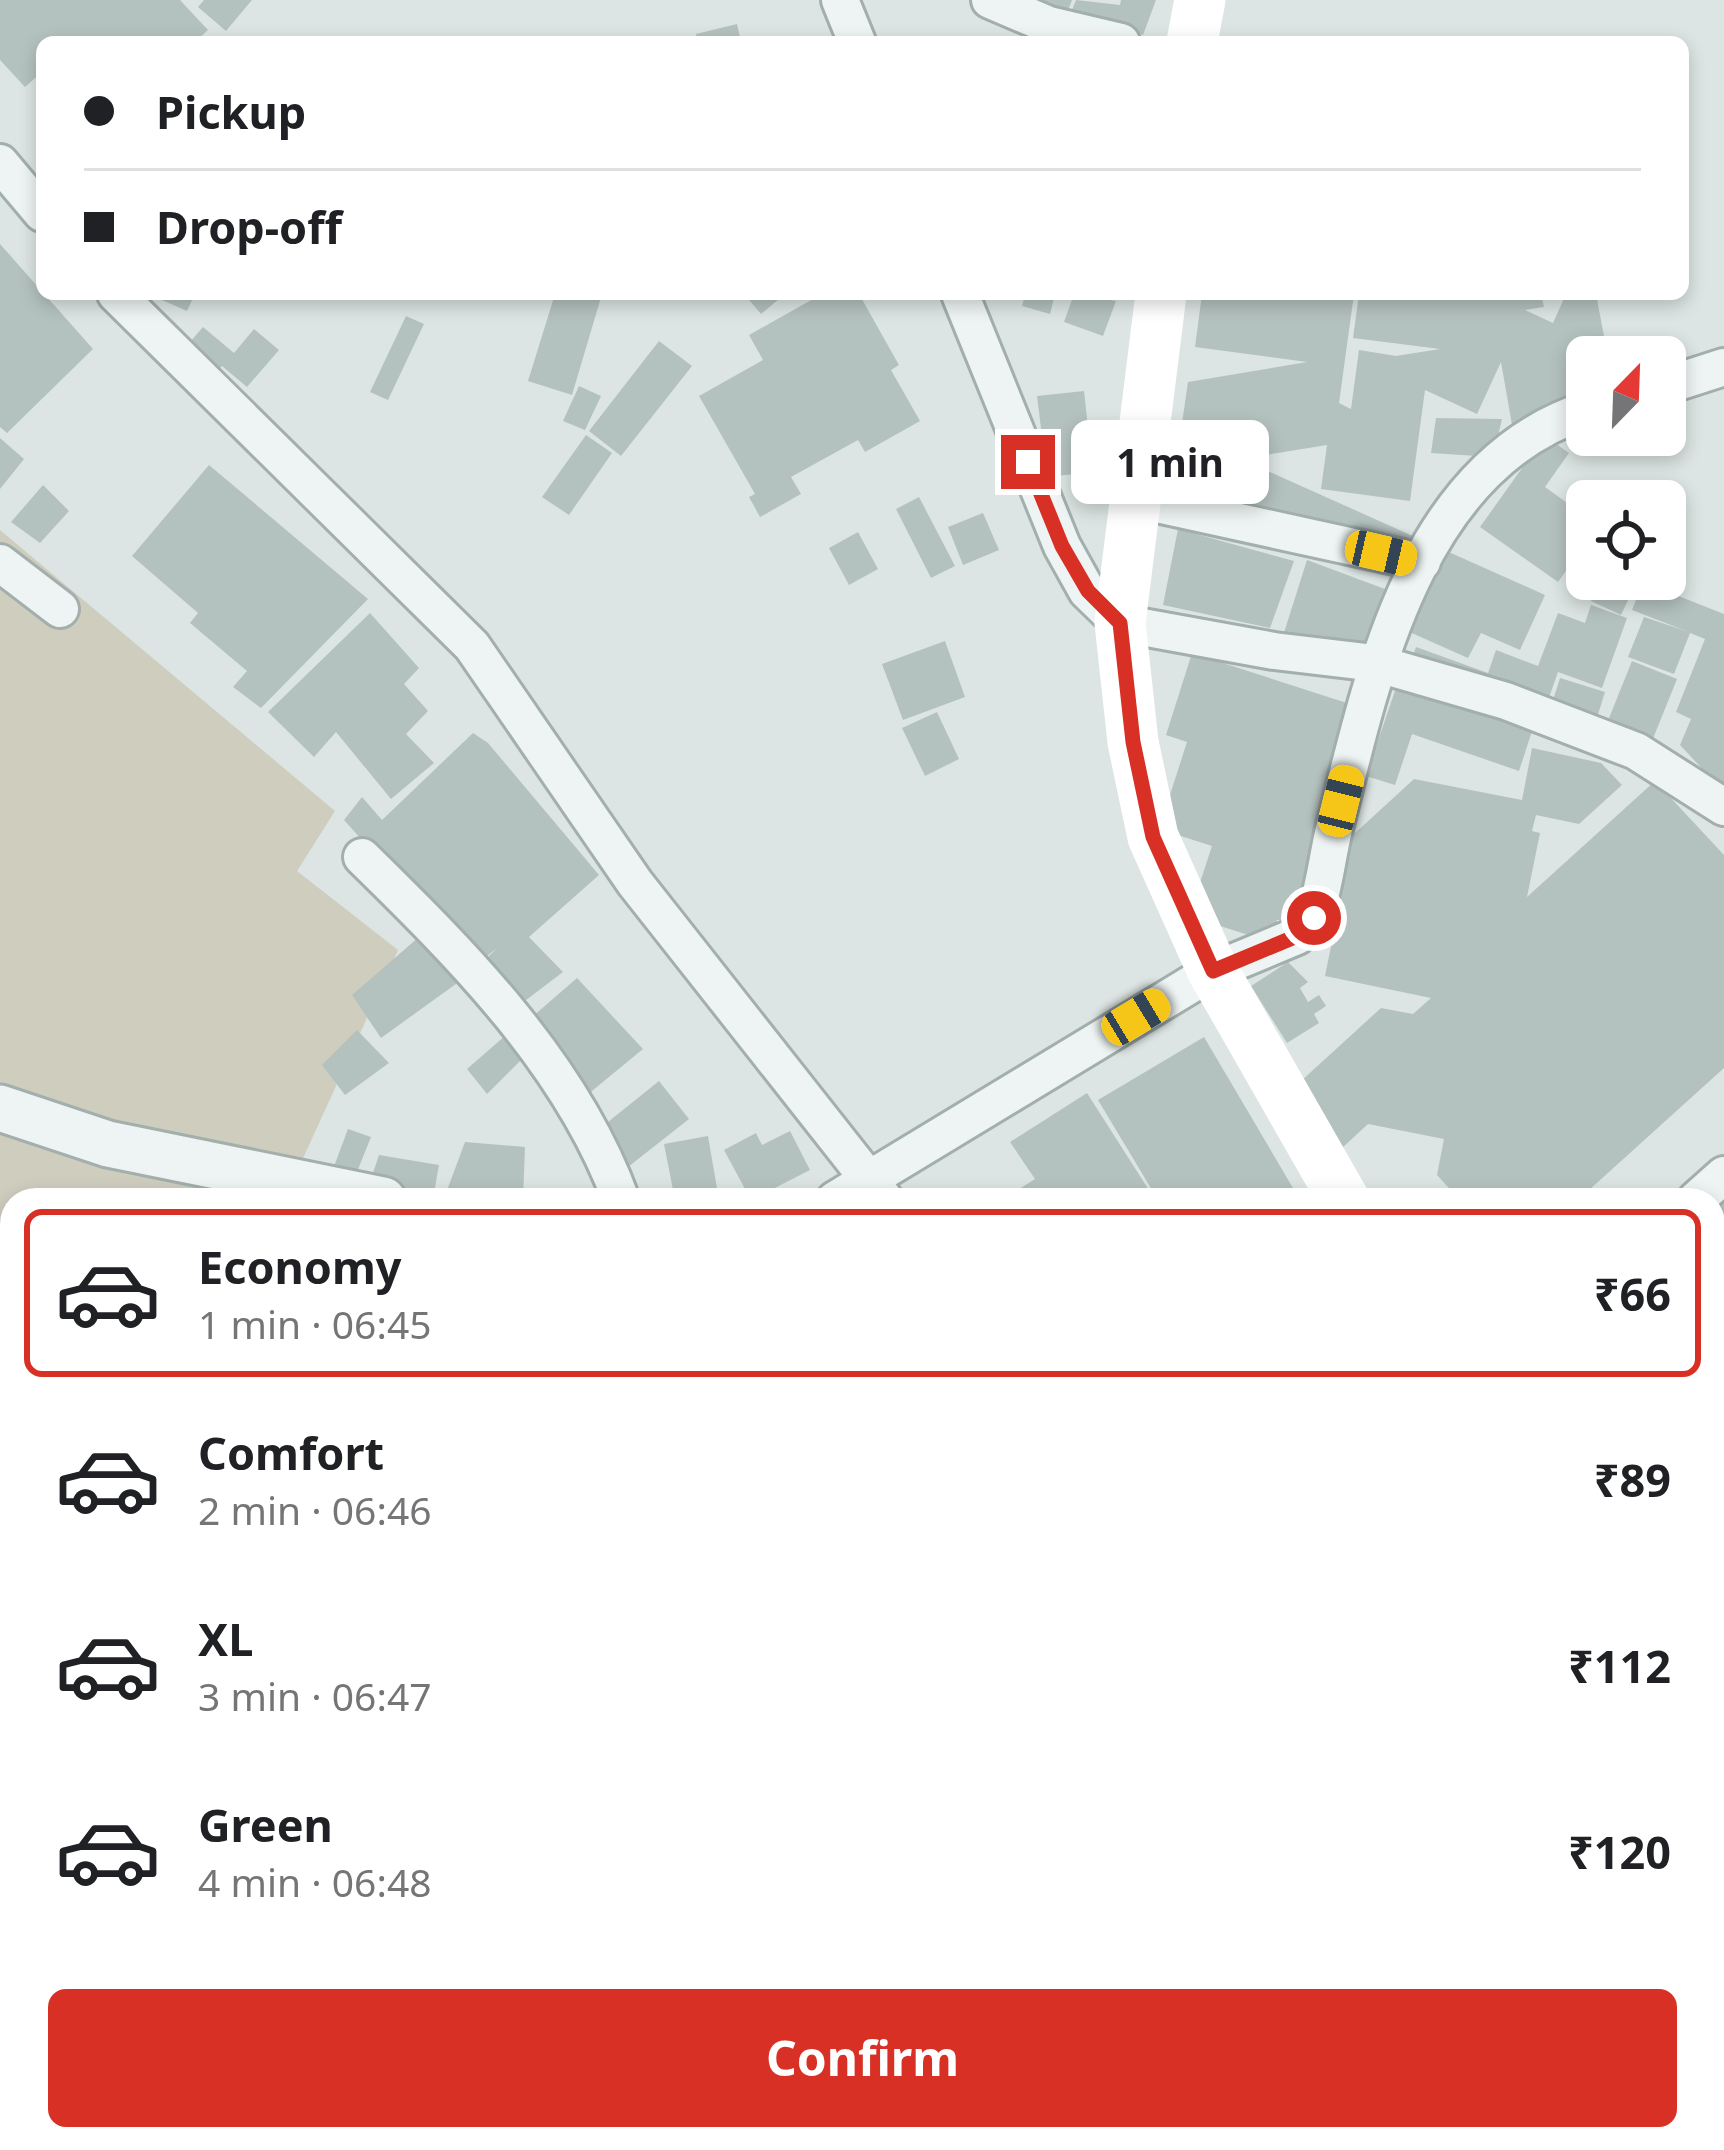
<!DOCTYPE html>
<meta charset="utf-8">
<style>
:root{--surface:#fff;--page:#f2f2f2;--text:#202124;--muted:#757577;--line:#e0e0e0;--accent:#d93025}
body{margin:0;font-family:"Noto Sans",sans-serif;background:var(--page);color:var(--text);height:100vh;display:flex;flex-direction:column;font-size:45px;white-space:nowrap}
*{box-sizing:border-box;margin:0}
p{font-size:39px;color:var(--muted)}
.icon{flex:none;width:66px;height:66px;fill:none;stroke:currentColor;stroke-width:2;stroke-linecap:round;stroke-linejoin:round}
.map{position:relative;flex:1;overflow:hidden}
.sheet{position:absolute;left:0px;top:1188px;width:1725px;height:963px;display:flex;flex-direction:column;background:var(--surface);border-radius:36px 36px 0 0;box-shadow:0 6px 18px #0003}
.sheet>*{flex:none}
.banner{position:absolute;left:36px;top:36px;width:1653px;height:264px;border-radius:18px;box-shadow:0 6px 18px #0003;display:grid;align-content:center;height:264px;padding:0 48px;background:var(--surface)}
.needle{width:78px;rotate:23deg}
.tools{position:absolute;left:1566px;top:336px;display:grid;gap:24px}
.tools a{display:grid;place-items:center;width:120px;height:120px;border-radius:18px;background:var(--surface);box-shadow:0 6px 18px #0003;font-size:60px}
.end{position:absolute;width:54px;height:54px;margin:-27px;border:15px solid #d93025;background:#fff;box-shadow:0 0 0 6px #fff}
.from{border-radius:50%}
.bubble{position:absolute;height:84px;border-radius:18px;background:var(--surface);box-shadow:0 6px 18px #0003;font-size:39px;font-weight:700;line-height:84px;text-align:center}
.car{position:absolute;width:36px;height:72px;margin:-36px -18px;border-radius:15px;box-shadow:0 0 9px 3px #0007;background:linear-gradient(#f5c518 24%,#345 0 40%,#f5c518 0 76%,#345 0 86%,#f5c518 0)}
.banner b{display:flex;align-items:center;gap:42px;height:114px;font-size:45px}
.banner b+b{border-top:3px solid var(--line)}
.banner i{width:30px;height:30px;background:var(--text)}
ul{padding:21px 0 0;list-style:none}
li{display:flex;align-items:center;gap:36px;height:168px;margin:0 24px 18px;padding:0 24px;border:6px solid transparent;border-radius:18px}
li div{flex:1}
li b{display:block;font-size:45px}
li em{font-style:normal;font-weight:700}
li.current{border-color:var(--accent)}
li>.icon{width:108px;height:108px;stroke-width:1.5}
.primary-button{display:flex;gap:24px;margin-top:auto;padding:24px 48px}
.primary-button a{flex:1;height:138px;border-radius:18px;background:var(--accent);color:#fff;font-size:48px;font-weight:700;line-height:138px;text-align:center}
.map>svg:first-child{display:block}
.green{fill:#cfcdbe}
.building{fill:#b4c2bf}
.lines{fill:none;stroke-linecap:round;stroke-linejoin:round}
.minor-casing{stroke:#a2afac;stroke-width:42}
.tertiary-casing{stroke:#a2afac;stroke-width:51}
.minor{stroke:#eef4f3;stroke-width:36}
.tertiary{stroke:#eef4f3;stroke-width:45}
.secondary{stroke:#fff;stroke-width:51}
.route{stroke:#d93025;stroke-width:15}
</style>
<div class="map">
<svg width="1724" height="2150" viewBox="0 0 1724 2150">
<rect width="100%" height="100%" fill="#dce5e3"/>
<path class="green" d="M0,530L335,811L297,871L398,950L284,1200H12V1538L0,1543Z"/>
<path class="building" d="M0,0H180L208,30L195,42H42V72L25,87L0,60Z
M204,0H252L226,31L198,7Z
M1040,0H1072L1068,11Z
M1076,0L1120,5L1121,0H1156L1143,35L1072,10Z
M737,24L741,42H697L696,34Z
M0,244L93,349L7,433L0,427Z
M148,294H195L187,311Z
M555,294H602L572,395L528,381Z
M744,294H785L761,314Z
M822,294H859L899,365L891,370L920,421L865,452L858,440L791,477L801,494L760,517L749,497L755,494L699,396L763,360L749,335Z
M1025,294H1055L1050,314L1022,306Z
M1074,294L1116,301L1103,336L1064,322Z
M1202,294H1354L1339,403L1351,409L1359,350L1396,356L1440,349L1353,338L1359,294H1541L1544,307L1525,310L1553,323L1566,294H1596L1608,357H1587V400L1512,425L1501,362L1477,414L1425,390L1410,501L1321,489L1327,445L1241,459L1415,537L1410,550L1172,492L1188,382L1307,362L1195,347Z
M406,316L424,324L388,400L370,392Z
M203,327L234,353L254,329L279,350L247,387L222,366L214,374L184,349Z
M659,341L692,366L621,456L589,431Z
M579,386L601,396L585,430L563,421Z
M1084,391L1093,472L1047,477L1037,396Z
M1436,418L1502,419L1493,457L1431,453Z
M586,435L612,453L569,515L542,497Z
M1545,436L1569,453L1545,487L1570,505L1579,493L1587,499V542L1558,582L1480,527Z
M0,438L24,459L0,489Z
M209,465L368,599L261,708L233,687L247,671L190,623L198,613L132,556Z
M43,485L69,511L40,543L11,522Z
M919,497L955,566L931,578L896,509Z
M983,513L999,550L963,565L948,527Z
M1178,529L1294,561L1270,628L1163,605Z
M858,532L878,569L849,585L829,548Z
M1442,549L1545,595L1520,650L1481,633L1468,658L1405,630Z
M1307,560L1401,595L1366,654L1282,639Z
M1601,579L1636,583L1621,615L1591,601Z
M1643,582L1724,614V792L1680,745L1691,719L1676,712L1705,639L1690,633L1674,674L1628,657L1644,617L1686,631L1632,610Z
M1591,605L1627,618L1602,688L1558,672L1545,709L1409,667L1416,647L1488,673L1496,650L1538,666L1558,613L1585,623Z
M370,613L419,668L404,684L428,711L406,734L434,763L391,799L336,732L314,757L268,712Z
M945,641L965,697L903,720L882,664Z
M1192,653L1353,705L1298,921L1277,920L1270,942L1189,916L1212,846L1159,829L1187,742L1166,735Z
M1632,661L1677,679L1646,756L1601,738Z
M1560,678L1605,692L1595,724L1550,710Z
M1399,679L1534,725L1519,771L1412,734L1395,785L1366,776Z
M937,712L959,759L925,776L902,728Z
M473,733L488,743L599,875L529,937L563,972L513,1010L479,966L497,948L475,966L344,820L362,797L382,820Z
M1532,748L1601,763L1622,785L1579,824L1536,815L1532,831L1540,833L1527,897L1655,781L1724,855V1068L1578,1200H1460L1437,1175L1444,1139L1368,1124L1341,1149L1289,1092L1381,1008L1413,1014L1431,998L1325,976L1354,834L1414,779L1522,800Z
M427,930L467,976L381,1038L352,995Z
M1288,962L1308,982L1300,988L1308,1002L1319,995L1326,1006L1314,1014L1319,1023L1287,1043L1251,986Z
M577,978L643,1049L581,1100L524,1024Z
M357,1030L389,1063L345,1095L322,1065Z
M506,1035L523,1058L487,1094L467,1069Z
M1204,1037L1263,1137L1300,1200H1191L1185,1189L1158,1200L1098,1100Z
M659,1081L689,1119L628,1167L598,1130Z
M1087,1093L1154,1198L1101,1200L1094,1189L1077,1200H1002L1035,1179L1010,1142Z
M348,1129L371,1137L355,1177L333,1169Z
M790,1131L810,1170L751,1200L724,1150L756,1133L762,1145Z
M708,1136L719,1200H675L664,1144Z
M465,1142L525,1147L523,1200L446,1193Z
M379,1155L439,1165L434,1193L370,1182Z
M1724,1203V1428L1714,1462L1713,1214Z
M1722,1459L1724,1523L1717,1521L1713,1532Z
M1713,1575L1724,1577V1718L1713,1715Z
M1713,1724L1724,1727V1839L1713,1837Z
M12,1728V1817L0,1825V1736Z
M1724,1861V1934L1713,1922V1871Z
M1713,1981L1724,1989V2057L1713,2049Z
M1713,2084L1724,2107V2116L1713,2121Z
M523,2139H736L730,2142L734,2150H502Z
M755,2139H812L818,2150H761Z
M874,2139H975L981,2150H880Z
M1040,2139H1144V2150H1040Z
M1299,2139H1564L1567,2150H1298Z
M1599,2139H1705L1711,2150H1604Z"/>
<g class="lines">
<g class="minor-casing">
<path id="minor" d="M840,0L857,42
M990,0L1049,25L1121,42
M0,163L42,213
M116,294L472,646L635,883L885,1200
M960,294L1062,546L1087,591L1120,623L1274,651L1375,663L1506,701L1636,751L1724,807
M1665,386L1724,367
M1134,499L1422,562
M0,563L60,609
M362,857C463,956 572,1065 621,1200
M835,1200L1213,971L1297,936L1314,918C1324,889 1327,859 1334,829C1372,677 1415,465 1587,410
M1696,1200L1724,1175
M1713,1973L1724,1980
M1713,2055L1724,2064
M0,2079L12,2076
M1591,2139L1596,2150"/>
</g>
<g class="tertiary-casing">
<path id="tertiary" d="M0,1108L108,1144L383,1200
M1238,2150V2139"/>
</g>
<use href="#minor" class="minor"/>
<use href="#tertiary" class="tertiary"/>
<path class="secondary" d="M1192,42L1200,0
M1161,294L1120,623L1133,742L1153,837L1213,971L1344,1200
M0,2147L15,2139
M102,2150L115,2139"/>
</g>
<g class="lines">
<path class="route" d="M1028,462L1062,546L1088,591L1120,623L1133,742L1153,837L1213,971L1297,936L1314,918"/>
</g>
</svg>
<div class="tools">
<a><svg class="needle" viewBox="-14 -14 28 28"><path d="M0-13l5 13h-10z" fill="#e53935"/><path d="M0 13l5-13h-10z" fill="#757577"/></svg></a>
<a><svg class="icon" aria-label="locate" viewBox="0 0 24 24"><circle cx="12" cy="12" r="6"/><path d="M12 2v4M12 18v4M2 12h4M18 12h4"/></svg></a>
</div>
<i class="end from" style="left:1314px;top:918px"></i>
<i class="end" style="left:1028px;top:462px"></i>
<div class="bubble" style="left:1071px;top:420px;width:198px">1 min</div>
<i class="car" style="left:1381px;top:553px;rotate:103deg"></i>
<i class="car" style="left:1341px;top:801px;rotate:14deg"></i>
<i class="car" style="left:1136px;top:1017px;rotate:59deg"></i>
<div class="banner">
<b><i class="from"></i>Pickup</b>
<b><i></i>Drop-off</b>
</div>
<section class="sheet">
<ul>
<li class="current"><svg class="icon" aria-label="car" viewBox="0 0 24 24"><path d="M5 17H2v-5l4-1 3-4h7l3 4 3 1v5h-3M9 17h6M6 11h13"/><circle cx="7" cy="17" r="2"/><circle cx="17" cy="17" r="2"/></svg><div><b>Economy</b><p>1 min · 06:45</p></div><em>₹66</em></li>
<li><svg class="icon" aria-label="car" viewBox="0 0 24 24"><path d="M5 17H2v-5l4-1 3-4h7l3 4 3 1v5h-3M9 17h6M6 11h13"/><circle cx="7" cy="17" r="2"/><circle cx="17" cy="17" r="2"/></svg><div><b>Comfort</b><p>2 min · 06:46</p></div><em>₹89</em></li>
<li><svg class="icon" aria-label="car" viewBox="0 0 24 24"><path d="M5 17H2v-5l4-1 3-4h7l3 4 3 1v5h-3M9 17h6M6 11h13"/><circle cx="7" cy="17" r="2"/><circle cx="17" cy="17" r="2"/></svg><div><b>XL</b><p>3 min · 06:47</p></div><em>₹112</em></li>
<li><svg class="icon" aria-label="car" viewBox="0 0 24 24"><path d="M5 17H2v-5l4-1 3-4h7l3 4 3 1v5h-3M9 17h6M6 11h13"/><circle cx="7" cy="17" r="2"/><circle cx="17" cy="17" r="2"/></svg><div><b>Green</b><p>4 min · 06:48</p></div><em>₹120</em></li>
</ul>
<div class="primary-button"><a>Confirm</a></div>
</section>
</div>
